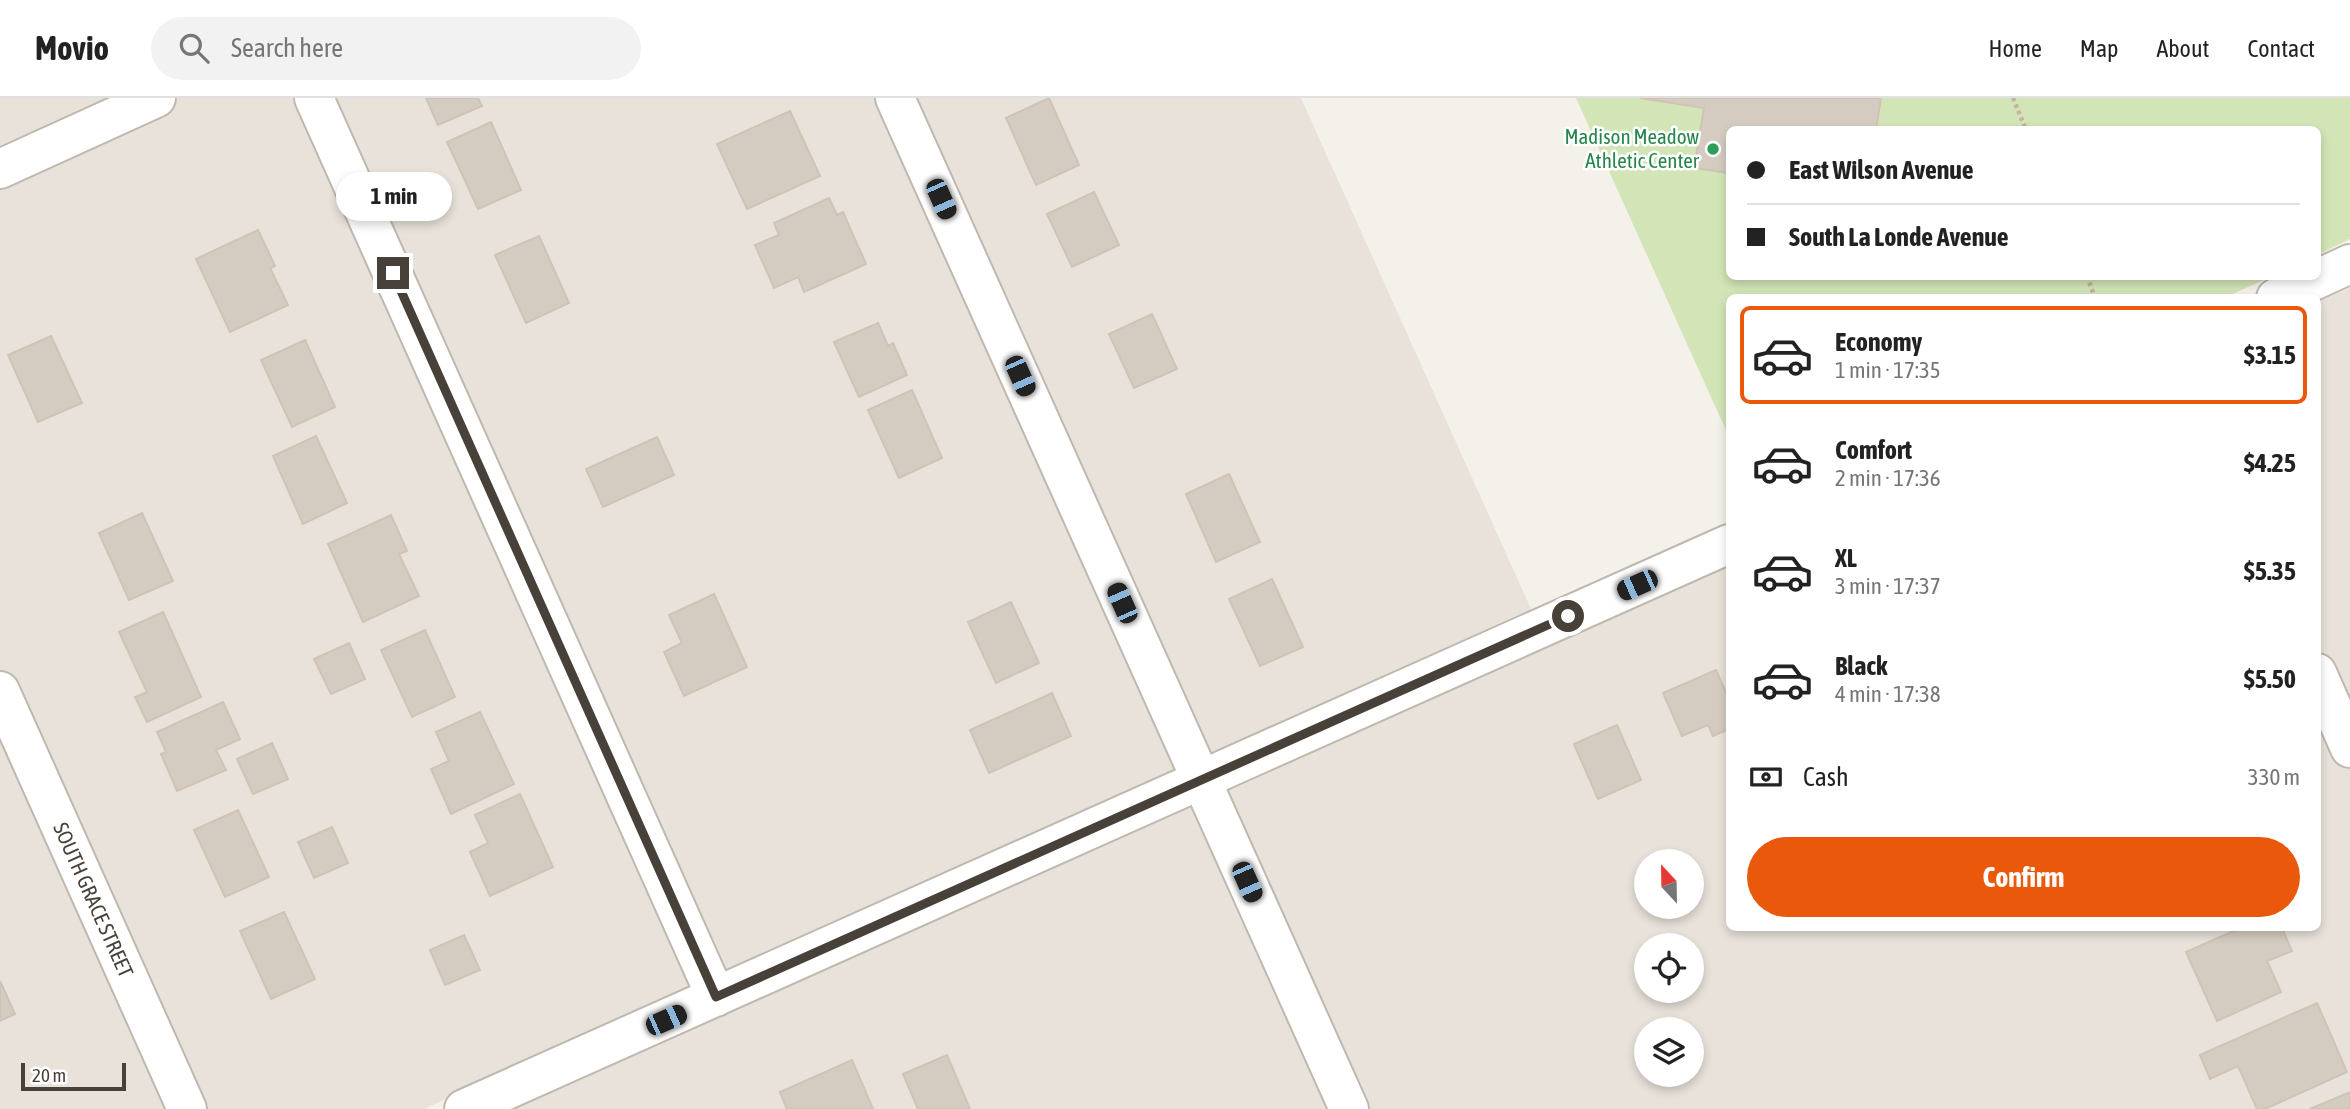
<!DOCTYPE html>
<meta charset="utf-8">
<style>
:root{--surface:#fff;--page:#f2f2f2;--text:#222;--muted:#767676;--line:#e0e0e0;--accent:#ea580c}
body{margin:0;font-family:"Asap Condensed",sans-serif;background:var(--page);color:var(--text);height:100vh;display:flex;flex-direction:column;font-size:26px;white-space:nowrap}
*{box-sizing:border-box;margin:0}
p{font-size:23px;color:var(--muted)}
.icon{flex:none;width:38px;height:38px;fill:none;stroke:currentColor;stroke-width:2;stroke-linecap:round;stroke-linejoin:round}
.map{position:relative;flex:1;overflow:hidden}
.panel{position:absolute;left:1726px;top:196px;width:595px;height:637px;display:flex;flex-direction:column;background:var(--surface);border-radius:10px;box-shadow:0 4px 10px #0003}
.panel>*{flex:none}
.hud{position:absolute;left:1726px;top:28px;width:595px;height:154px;border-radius:10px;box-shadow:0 4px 10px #0003;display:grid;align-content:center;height:154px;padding:0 21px;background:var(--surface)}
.needle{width:46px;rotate:338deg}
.fabs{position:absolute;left:1634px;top:751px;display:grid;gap:14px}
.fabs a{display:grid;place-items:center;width:70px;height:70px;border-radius:50%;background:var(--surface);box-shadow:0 4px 10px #0003;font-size:35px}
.scale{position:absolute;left:21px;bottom:18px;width:105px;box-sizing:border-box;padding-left:7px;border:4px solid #484139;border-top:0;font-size:19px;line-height:24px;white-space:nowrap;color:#484139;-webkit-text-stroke:5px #fff;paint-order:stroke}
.end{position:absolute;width:32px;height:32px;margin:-16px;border:9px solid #484139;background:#fff;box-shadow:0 0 0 4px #fff}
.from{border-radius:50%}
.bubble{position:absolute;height:49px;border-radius:24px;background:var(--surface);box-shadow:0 4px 10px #0003;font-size:23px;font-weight:700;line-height:49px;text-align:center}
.car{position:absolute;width:21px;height:42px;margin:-21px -10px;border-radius:9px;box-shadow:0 0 5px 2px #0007;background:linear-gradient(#222 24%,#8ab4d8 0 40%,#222 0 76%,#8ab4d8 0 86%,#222 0)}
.hud b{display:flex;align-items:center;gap:24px;height:66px;font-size:26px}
.hud b+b{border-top:2px solid var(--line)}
.hud i{width:18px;height:18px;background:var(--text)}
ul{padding:12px 0 0;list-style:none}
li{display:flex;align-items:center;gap:21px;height:98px;margin:0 14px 10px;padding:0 7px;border:4px solid transparent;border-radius:10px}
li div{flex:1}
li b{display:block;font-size:26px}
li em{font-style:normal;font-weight:700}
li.active{border-color:var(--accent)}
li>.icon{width:63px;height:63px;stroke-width:1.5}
.pay{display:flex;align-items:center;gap:18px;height:77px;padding:0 21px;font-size:26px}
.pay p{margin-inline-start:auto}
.primary-button{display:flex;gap:14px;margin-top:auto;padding:14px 21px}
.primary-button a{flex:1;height:80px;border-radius:42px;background:var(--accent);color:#fff;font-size:28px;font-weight:700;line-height:80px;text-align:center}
header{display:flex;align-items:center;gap:42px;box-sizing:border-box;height:98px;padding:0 35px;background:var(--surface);border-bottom:2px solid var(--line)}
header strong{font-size:33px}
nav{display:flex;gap:38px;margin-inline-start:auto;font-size:24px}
.search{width:490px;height:63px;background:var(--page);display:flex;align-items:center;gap:18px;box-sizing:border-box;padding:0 24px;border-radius:38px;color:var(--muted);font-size:26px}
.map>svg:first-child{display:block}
.residential{fill:#e8e2da;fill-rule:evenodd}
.green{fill:#d3e5b7}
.building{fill:#d5ccc1;stroke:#cfc3b5;stroke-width:2}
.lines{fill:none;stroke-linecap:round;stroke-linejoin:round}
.minor-casing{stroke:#bfb8ae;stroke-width:42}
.path{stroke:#c0b3a0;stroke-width:4.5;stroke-dasharray:3.5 3.5;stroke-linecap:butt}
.minor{stroke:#fff;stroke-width:38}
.route{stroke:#484139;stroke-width:9}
.leisure-dot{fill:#2e9e5b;stroke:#fff;stroke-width:2.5}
.labels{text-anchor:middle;stroke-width:5;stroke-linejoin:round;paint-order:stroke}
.leisure-label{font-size:21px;fill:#27864d;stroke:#fff;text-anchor:end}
.street-label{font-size:21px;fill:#484139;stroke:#fff}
</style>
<header>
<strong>Movio</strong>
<div class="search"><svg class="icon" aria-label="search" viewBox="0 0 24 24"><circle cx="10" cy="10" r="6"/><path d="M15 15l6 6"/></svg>Search here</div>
<nav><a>Home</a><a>Map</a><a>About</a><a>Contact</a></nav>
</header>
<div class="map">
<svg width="2350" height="1011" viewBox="0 0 2350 1011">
<rect width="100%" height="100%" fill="#f4f1eb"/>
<path class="residential" d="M0,0H1301L1532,513L424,1011H0Z
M2350,190V1011H508L1729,467V830H2317V204ZM1647,763H1692V808H1647ZM1647,847H1692V892H1647ZM1647,931H1692V976H1647Z"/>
<path class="green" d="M1576,0H2350V141L2317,157V32H1729V178L2270,179L2224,200H1729V339Z"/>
<path class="building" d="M426,0H478L482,8L438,27Z
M1049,0L1079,67L1036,87L1006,20Z
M1640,0H1881L1876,32H1729V75L1694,70L1704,10Z
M790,13L820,78L747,111L717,46Z
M491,24L521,92L478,111L447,44Z
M1094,94L1119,147L1072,169L1047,116Z
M829,100L837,117L843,114L866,166L804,194L798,179L774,190L755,147L779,137L774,125Z
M258,132L275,168L270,170L288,207L230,234L196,161Z
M539,138L569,205L526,225L495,157Z
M1152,216L1177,271L1134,290L1109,236Z
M878,225L888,248L893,245L907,277L859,299L834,244Z
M51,238L82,305L38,324L8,257Z
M305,242L335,309L292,329L261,262Z
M912,292L942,360L899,380L868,312Z
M316,338L347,405L303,426L273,358Z
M657,339L674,377L603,409L586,371Z
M1229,376L1260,444L1216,464L1186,396Z
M142,415L173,483L129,502L99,435Z
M391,417L407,453L399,456L419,498L363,524L328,446Z
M1272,481L1303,549L1260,568L1229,501Z
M714,496L747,569L684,598L664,554L682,545L669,517Z
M1011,504L1039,565L996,585L968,524Z
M163,514L201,599L147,624L135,599L147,594L119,534Z
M425,532L455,599L412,619L381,552Z
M349,545L365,581L331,596L314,561Z
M1716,572L1729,601V631L1713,638L1708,627L1682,638L1663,595Z
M1052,595L1071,638L989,675L970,632Z
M223,604L240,641L216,652L226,672L177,693L161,656L166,654L157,634Z
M480,614L514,686L451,716L431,671L449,663L436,634Z
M1617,627L1641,682L1598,701L1574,646Z
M272,645L288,681L253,696L237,661Z
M520,696L553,769L490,798L470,754L488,745L475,717Z
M238,712L269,779L225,799L194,732Z
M332,729L348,765L314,780L298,744Z
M284,814L315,881L271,901L240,833Z
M2240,830H2282L2292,853L2267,863L2281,894L2217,923L2186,854Z
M464,837L480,872L445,887L430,852Z
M0,883L15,916L0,923Z
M2317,905L2347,974L2265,1011H2257L2238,968L2210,981L2200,957Z
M947,957L970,1011H918L903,976Z
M852,962L873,1011H787L780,994Z
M2350,994V1011H2310Z"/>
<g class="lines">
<g class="minor-casing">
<path id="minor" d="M314,0L716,899
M895,0L1349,1011
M0,71L156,0
M2276,200L2350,166
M2317,575L2350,650
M0,593L187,1011
M464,1011L1729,446"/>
</g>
<path class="path" d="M2013,0L2026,32
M2087,178L2095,200"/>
<use href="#minor" class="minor"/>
</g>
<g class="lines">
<path class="route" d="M393,175L716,899L1568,518"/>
</g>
<circle class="leisure-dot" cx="1713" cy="51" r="7"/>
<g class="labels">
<g class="leisure-label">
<text x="1699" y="46">Madison Meadow<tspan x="1699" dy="24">Athletic Center</tspan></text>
</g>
<g class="street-label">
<text transform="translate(93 802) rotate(66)" y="7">SOUTH GRACE STREET</text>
</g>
</g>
</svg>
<div class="fabs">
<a><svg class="needle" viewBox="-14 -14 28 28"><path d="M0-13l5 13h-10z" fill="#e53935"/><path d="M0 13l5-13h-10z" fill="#767676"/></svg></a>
<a><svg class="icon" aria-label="locate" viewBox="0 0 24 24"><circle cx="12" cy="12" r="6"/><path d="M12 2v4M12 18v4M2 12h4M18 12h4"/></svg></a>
<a><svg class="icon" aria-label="layers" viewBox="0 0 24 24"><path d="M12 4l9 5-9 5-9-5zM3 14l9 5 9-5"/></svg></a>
</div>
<div class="scale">20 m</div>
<i class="end from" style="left:1568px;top:518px"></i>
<i class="end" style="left:393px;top:175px"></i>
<div class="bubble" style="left:336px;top:74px;width:116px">1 min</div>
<i class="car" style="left:941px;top:101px;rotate:156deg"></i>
<i class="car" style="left:1020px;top:278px;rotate:156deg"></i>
<i class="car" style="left:1637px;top:487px;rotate:246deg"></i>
<i class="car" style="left:1122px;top:505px;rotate:336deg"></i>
<i class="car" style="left:1247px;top:784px;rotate:156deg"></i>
<i class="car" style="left:666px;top:922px;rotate:66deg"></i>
<div class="hud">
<b><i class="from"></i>East Wilson Avenue</b>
<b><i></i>South La Londe Avenue</b>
</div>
<section class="panel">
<ul>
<li class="active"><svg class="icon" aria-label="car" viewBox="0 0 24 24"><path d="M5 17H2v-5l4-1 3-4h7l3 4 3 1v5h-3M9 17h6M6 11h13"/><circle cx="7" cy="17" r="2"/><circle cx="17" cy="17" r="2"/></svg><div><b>Economy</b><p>1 min · 17:35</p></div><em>$3.15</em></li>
<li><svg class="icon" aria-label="car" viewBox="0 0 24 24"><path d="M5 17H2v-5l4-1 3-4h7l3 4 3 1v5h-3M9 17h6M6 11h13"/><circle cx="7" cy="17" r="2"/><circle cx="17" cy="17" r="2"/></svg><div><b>Comfort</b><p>2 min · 17:36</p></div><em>$4.25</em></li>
<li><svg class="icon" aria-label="car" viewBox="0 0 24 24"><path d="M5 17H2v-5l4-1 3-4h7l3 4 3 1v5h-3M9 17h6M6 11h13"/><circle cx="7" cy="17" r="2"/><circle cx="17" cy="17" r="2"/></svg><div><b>XL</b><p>3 min · 17:37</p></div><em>$5.35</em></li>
<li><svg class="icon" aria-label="car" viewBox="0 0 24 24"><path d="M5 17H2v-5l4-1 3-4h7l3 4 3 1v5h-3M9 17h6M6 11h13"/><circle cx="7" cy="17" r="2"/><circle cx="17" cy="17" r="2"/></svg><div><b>Black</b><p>4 min · 17:38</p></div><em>$5.50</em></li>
</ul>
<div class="pay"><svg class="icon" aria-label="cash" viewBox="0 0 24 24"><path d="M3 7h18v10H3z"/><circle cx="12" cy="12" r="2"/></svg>Cash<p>330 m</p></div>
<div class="primary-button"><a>Confirm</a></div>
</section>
</div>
